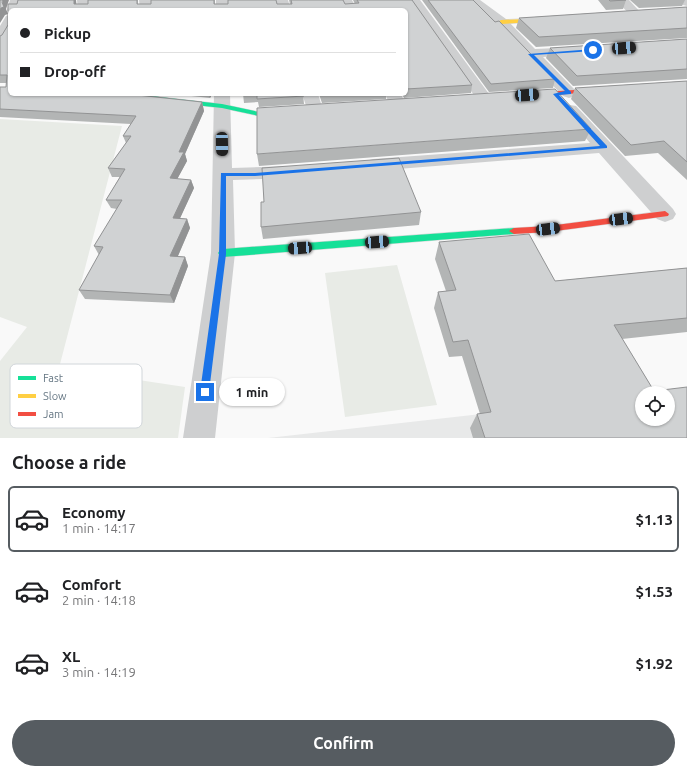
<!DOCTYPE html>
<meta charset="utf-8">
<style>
:root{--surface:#fff;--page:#f2f2f2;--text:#202124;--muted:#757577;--line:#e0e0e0;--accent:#565c61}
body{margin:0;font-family:Ubuntu,sans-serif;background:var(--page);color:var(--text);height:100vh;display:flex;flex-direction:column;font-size:15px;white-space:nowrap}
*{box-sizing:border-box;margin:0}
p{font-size:13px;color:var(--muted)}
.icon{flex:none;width:22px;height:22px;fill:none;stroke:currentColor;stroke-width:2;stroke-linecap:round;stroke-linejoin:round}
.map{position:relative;height:438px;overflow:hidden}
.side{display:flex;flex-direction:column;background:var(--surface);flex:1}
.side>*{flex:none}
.top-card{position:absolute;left:8px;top:8px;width:400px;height:88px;border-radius:6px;box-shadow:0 1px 3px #0004;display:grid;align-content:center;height:88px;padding:0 12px;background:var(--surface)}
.fabs{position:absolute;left:635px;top:386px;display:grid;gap:8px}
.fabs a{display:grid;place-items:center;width:40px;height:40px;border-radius:50%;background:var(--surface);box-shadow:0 1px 3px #0004;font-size:20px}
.end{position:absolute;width:18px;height:18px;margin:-9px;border:5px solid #1a73e8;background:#fff;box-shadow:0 0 0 2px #fff}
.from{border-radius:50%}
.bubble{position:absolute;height:28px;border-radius:14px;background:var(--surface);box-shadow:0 1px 3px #0004;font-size:13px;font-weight:600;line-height:28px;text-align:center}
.car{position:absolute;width:12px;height:24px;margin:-12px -6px;border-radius:5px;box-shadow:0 0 3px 1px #0007;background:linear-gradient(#222 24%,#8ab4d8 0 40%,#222 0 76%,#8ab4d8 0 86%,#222 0)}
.top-card b{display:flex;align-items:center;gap:14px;height:38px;font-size:15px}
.top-card b+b{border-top:1px solid var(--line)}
.top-card i{width:10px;height:10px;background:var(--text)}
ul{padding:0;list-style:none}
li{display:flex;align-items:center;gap:12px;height:66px;margin:0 8px 6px;padding:0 4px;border:2px solid transparent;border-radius:6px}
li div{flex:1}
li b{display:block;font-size:15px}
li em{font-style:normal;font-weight:600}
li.active{border-color:var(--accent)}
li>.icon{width:36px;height:36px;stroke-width:1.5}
h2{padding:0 12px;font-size:18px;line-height:48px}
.primary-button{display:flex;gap:8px;margin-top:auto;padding:8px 12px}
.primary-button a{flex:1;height:46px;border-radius:24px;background:var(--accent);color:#fff;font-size:16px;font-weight:600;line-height:46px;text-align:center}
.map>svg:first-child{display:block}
.built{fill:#e8e9e9}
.green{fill:#e8ebe6}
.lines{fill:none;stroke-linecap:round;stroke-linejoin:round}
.fast-casing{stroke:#d5d6d7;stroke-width:1}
.slow-casing{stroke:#d5d6d7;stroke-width:1}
.jam-casing{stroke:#d5d6d7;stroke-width:1}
.street{fill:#cecfd0;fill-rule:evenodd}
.fast{fill:#16e098;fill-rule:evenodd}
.slow{fill:#ffcf43;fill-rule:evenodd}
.jam{fill:#f24e42;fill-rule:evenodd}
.wall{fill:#b3b5b5}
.shaded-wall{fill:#929394}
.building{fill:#d0d2d3;stroke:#929394;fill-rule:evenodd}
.route{fill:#1a73e8}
.key{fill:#fff;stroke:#d1d6da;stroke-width:1}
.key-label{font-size:11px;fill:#657683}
</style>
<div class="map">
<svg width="687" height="438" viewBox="0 0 687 438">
<rect width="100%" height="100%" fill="#f9f9f9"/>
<path class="built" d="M687,391V438H268L642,396V419H668V393Z"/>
<path class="green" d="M0,119L122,126L59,368L185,387L178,438H0V361L27,327L0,317Z
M397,265L437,405L345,417L325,273Z"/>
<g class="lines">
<g class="fast-casing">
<path id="fast" d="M112,94H133L222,104L259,112L287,110L290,112L287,114L259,116L222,108L115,96Z
M514,228L519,231L514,234L223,257L220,256L218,253L220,250L223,249Z"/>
</g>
<g class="slow-casing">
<path id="slow" d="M548,18L551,20L550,21L501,24L498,22L501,20Z"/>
</g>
<g class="jam-casing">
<path id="jam" d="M604,88L606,89V91L529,97L526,95L529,93Z
M665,211L669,214L668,216L548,232L514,234L509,231L514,228L548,226Z"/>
</g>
<path class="street" d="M10,0H22L19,10H10V13H9L7,10Z
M77,0H89L90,10H78Z
M139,0H151L152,10H140Z
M216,0H228V10H216Z
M276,0H288L291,10H279Z
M340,0H352L357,10H345Z
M408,0H420L492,98L490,101L484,103L478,101Z
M467,0H480L506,19L535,49L577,47L582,48L584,51L582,54L577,55L543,57L575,90L577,93L575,96L569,98L563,96L525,57L496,25Z
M616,0H629L642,14L640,17H632Z
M679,0H687V6L683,5Z
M10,15V32L5,42L0,43V26L6,16Z
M214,94H230L232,168L292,166L299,168L302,172L299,176L292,178L233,180L235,253L215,438H183L211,253Z
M302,94H318L323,110L321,114L315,115L309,114Z
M385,94H401L406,105L404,109L398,110L392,109Z
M570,105L576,106L673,209L676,214L673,219L665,222L657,219L599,153L373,171L366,169L363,165L366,161L373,159L590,143L562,110L564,106Z"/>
<use href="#fast" class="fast"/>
<use href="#slow" class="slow"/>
<use href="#jam" class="jam"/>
</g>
<path class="wall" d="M18,0H76V4H88V0H138V4H151V0H215V4H228V0H276L277,4H290L289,0H343L345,4H355L353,0H412L472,85L471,93L404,98L402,94H406V10H10V94H128L202,102L204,111L185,154L187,161L177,179L191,180L194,188L180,218L187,219L190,228L178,256L185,257L188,266L174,303L85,299L79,290L99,255L94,246L117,209L111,208L106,200L120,177H112L108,168L126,143L123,136L131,124L0,117V87H6L7,83H0V36L2,35L8,25V4H17Z
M422,0H473L555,79L553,88L489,92Z
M598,0H626L623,9L606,10Z
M630,0H685L682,6L639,8Z
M687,7V38L536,47L516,28L519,18Z
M687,39V79L573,86L546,58L550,48Z
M687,81V180L658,153L625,156L571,99L575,88Z
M173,94H212L210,98Z
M243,94H303L304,104L259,107L258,102L244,103Z
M319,94H386V99L322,103Z
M591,129L585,141L259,166L257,154Z
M264,202L421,212L419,225L263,239L261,227Z
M439,242L555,281L687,268V332L622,339L654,391L687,438H473L470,428L477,414H480L462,356L449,357L434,308L438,292L446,291L435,259Z"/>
<path class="shaded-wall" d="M3,0H9L6,9L8,14L5,15L0,23V10Z
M74,0H76L77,10L74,4Z
M209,94H212L210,98Z
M202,102L204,111L185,154L187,161L173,187L170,178L179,152Z
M191,180L194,188L176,227L173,218Z
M187,219L190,228L174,265L170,256Z
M185,257L188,266L174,303L170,295Z"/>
<path class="building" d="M0,0H3L2,2L4,7L1,8L0,10Z
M18,0H74V4H88V0H137V4H151V0H214V4H228V0H276L277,4H292L291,0H343L345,4L359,3L357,0H412L472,85L406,89V10H10V94H128L202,102L179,152H184L170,178L191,180L173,218L187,219L170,256L185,257L170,295L79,290L103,247L94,246L122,200H106L125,169L108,168L131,136H123L136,116L0,109V87H6L7,75H0V36L2,35L8,25V4H17Z
M428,0H473L495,22L499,21L555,79L491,84Z
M609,0H626L610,1Z
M687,7V28L539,37L519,18Z
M687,39V69L577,76L550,48Z
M687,81V162L664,141L631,145L575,88Z
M555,89L591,129L257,154V108Z
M243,94H255L243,95Z
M257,94H303L304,96L257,99Z
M322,94H335L322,95Z
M399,158L421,212L261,227V202H264L262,168Z
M529,234L555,281L687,268V318L614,325L654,391L687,387V438H485L477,414L491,412L468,340L453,342L438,292L456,290L439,242ZM642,393H668V419H642Z"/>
<path class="route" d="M594,49L593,51L534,55L571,92V94L559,95L607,146V148L255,176H226V254L209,392L208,395L205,396L202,395L200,392L219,254L221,173H255L600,146L553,94L565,91L528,54Z"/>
<rect x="10" y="364" width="132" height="64" rx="6" class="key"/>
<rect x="18" y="376" width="18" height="4" fill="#16e098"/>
<rect x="18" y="394" width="18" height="4" fill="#ffcf43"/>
<rect x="18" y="412" width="18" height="4" fill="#f24e42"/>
<g class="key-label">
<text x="43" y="382">Fast</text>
<text x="43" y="400">Slow</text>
<text x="43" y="418">Jam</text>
</g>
</svg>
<div class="fabs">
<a><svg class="icon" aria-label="locate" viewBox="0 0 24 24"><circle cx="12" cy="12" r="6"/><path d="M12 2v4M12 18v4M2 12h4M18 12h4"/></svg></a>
</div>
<i class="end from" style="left:593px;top:50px"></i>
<i class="end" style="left:205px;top:392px"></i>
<div class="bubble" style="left:219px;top:378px;width:66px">1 min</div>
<i class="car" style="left:624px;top:48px;rotate:86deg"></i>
<i class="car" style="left:527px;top:95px;rotate:86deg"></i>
<i class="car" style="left:222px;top:144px;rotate:179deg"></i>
<i class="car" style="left:621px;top:219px;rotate:83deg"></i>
<i class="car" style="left:548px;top:229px;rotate:83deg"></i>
<i class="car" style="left:377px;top:242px;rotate:86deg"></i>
<i class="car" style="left:300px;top:248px;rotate:266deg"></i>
<div class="top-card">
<b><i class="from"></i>Pickup</b>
<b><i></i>Drop-off</b>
</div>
</div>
<section class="side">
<h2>Choose a ride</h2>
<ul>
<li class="active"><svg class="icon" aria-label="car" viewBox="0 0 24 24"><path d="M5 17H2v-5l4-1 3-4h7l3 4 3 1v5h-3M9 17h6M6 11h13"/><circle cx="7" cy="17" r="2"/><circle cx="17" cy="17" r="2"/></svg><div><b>Economy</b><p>1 min · 14:17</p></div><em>$1.13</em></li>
<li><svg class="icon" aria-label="car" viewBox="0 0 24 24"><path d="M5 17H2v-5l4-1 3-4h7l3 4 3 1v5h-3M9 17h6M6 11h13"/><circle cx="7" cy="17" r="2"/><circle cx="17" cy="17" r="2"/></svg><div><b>Comfort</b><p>2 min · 14:18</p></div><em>$1.53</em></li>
<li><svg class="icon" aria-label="car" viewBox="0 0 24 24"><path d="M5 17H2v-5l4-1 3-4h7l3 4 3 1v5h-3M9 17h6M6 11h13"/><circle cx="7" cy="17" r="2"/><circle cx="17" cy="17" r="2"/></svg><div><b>XL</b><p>3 min · 14:19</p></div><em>$1.92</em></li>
</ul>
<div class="primary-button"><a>Confirm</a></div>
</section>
